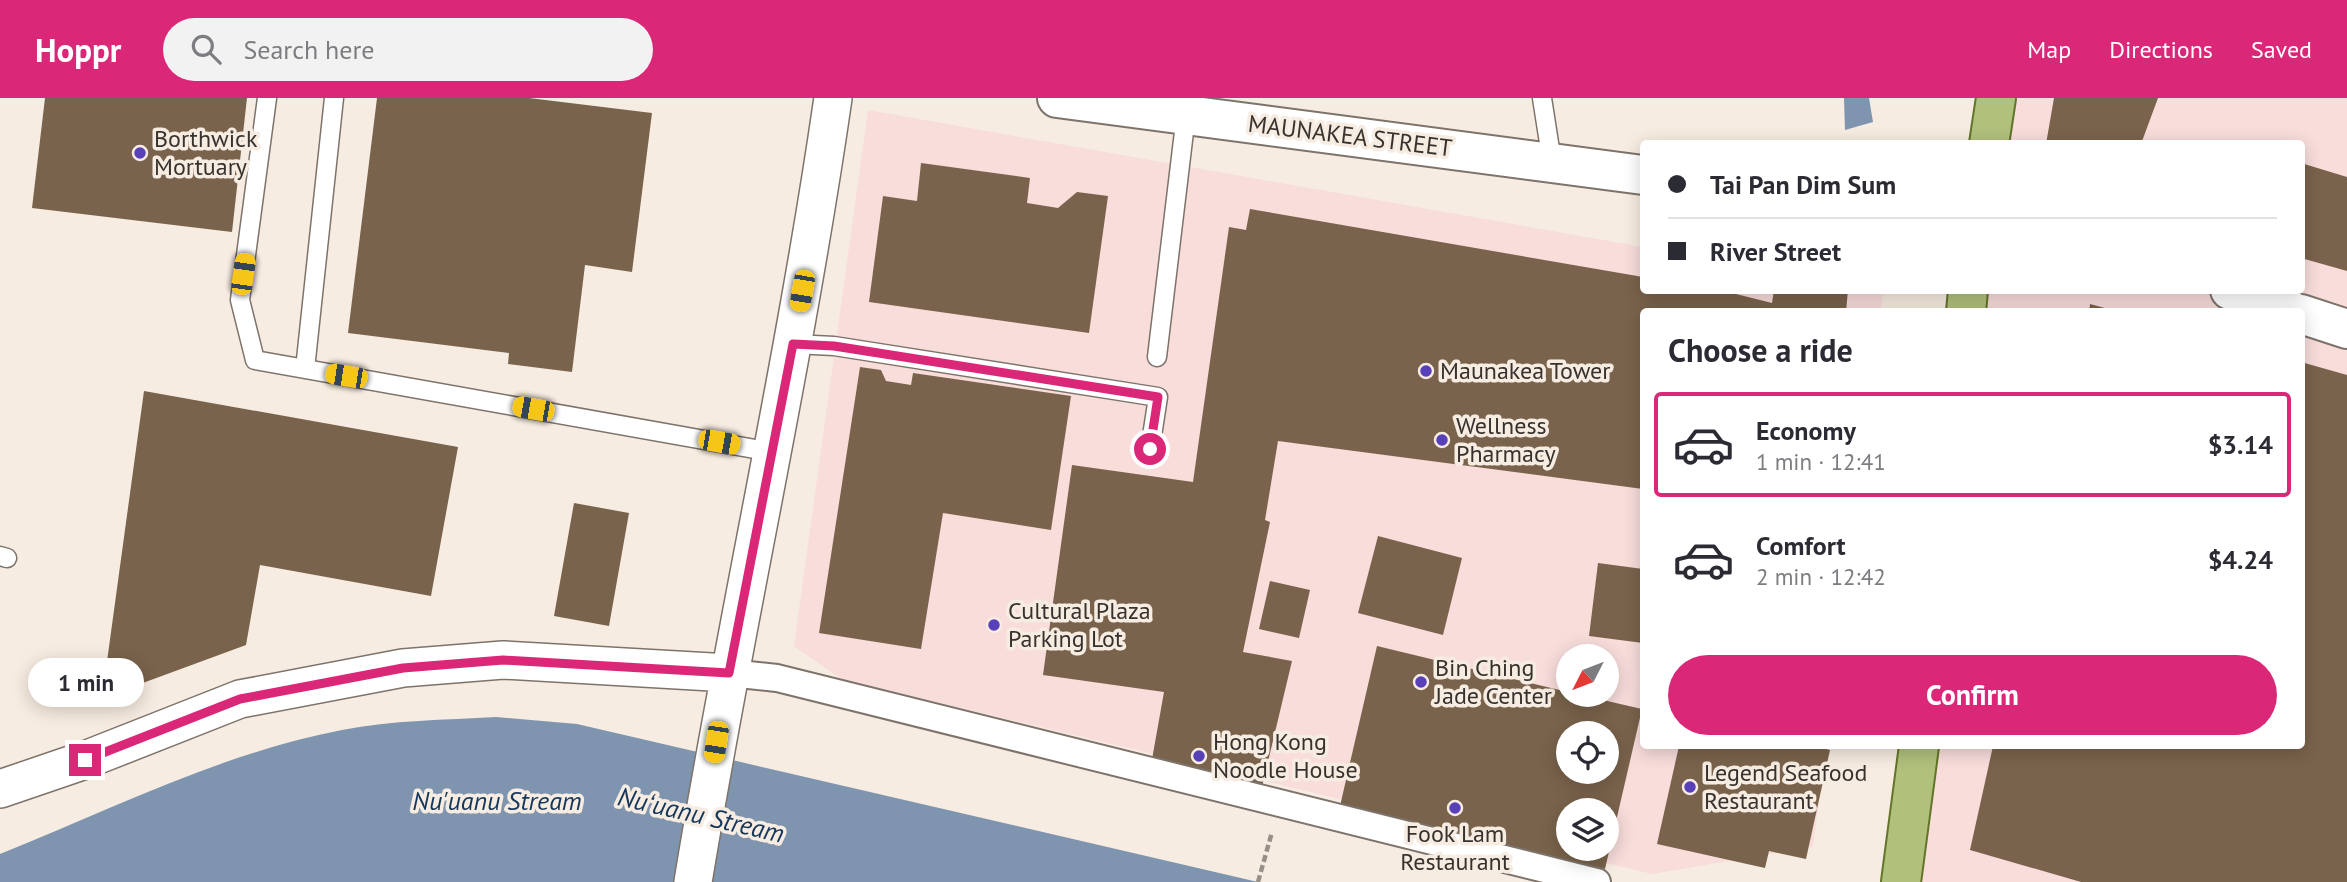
<!DOCTYPE html>
<meta charset="utf-8">
<style>
:root{--surface:#fff;--page:#f2f2f3;--text:#2b2b33;--muted:#7c7c81;--line:#e1e1e2;--accent:#db2777}
body{margin:0;font-family:"PT Sans",sans-serif;background:var(--page);color:var(--text);height:100vh;display:flex;flex-direction:column;font-size:26px;white-space:nowrap}
*{box-sizing:border-box;margin:0}
p{font-size:23px;color:var(--muted)}
.icon{flex:none;width:38px;height:38px;fill:none;stroke:currentColor;stroke-width:2;stroke-linecap:round;stroke-linejoin:round}
.map{position:relative;flex:1;overflow:hidden}
.sheet{position:absolute;left:1640px;top:210px;width:665px;height:441px;display:flex;flex-direction:column;background:var(--surface);border-radius:7px;box-shadow:0 4px 18px #0003}
.sheet>*{flex:none}
.guide{position:absolute;left:1640px;top:42px;width:665px;height:154px;border-radius:7px;box-shadow:0 4px 18px #0003;display:grid;align-content:center;height:154px;padding:0 28px;background:var(--surface)}
.needle{width:46px;rotate:228deg}
.controls{position:absolute;left:1556px;top:546px;display:grid;gap:14px}
.controls a{display:grid;place-items:center;width:63px;height:63px;border-radius:50%;background:var(--surface);box-shadow:0 4px 18px #0003;font-size:35px}
.end{position:absolute;width:32px;height:32px;margin:-16px;border:9px solid #db2777;background:#fff;box-shadow:0 0 0 4px #fff}
.from{border-radius:50%}
.bubble{position:absolute;height:49px;border-radius:24px;background:var(--surface);box-shadow:0 4px 18px #0003;font-size:23px;font-weight:700;line-height:49px;text-align:center}
.car{position:absolute;width:21px;height:42px;margin:-21px -10px;border-radius:9px;box-shadow:0 0 5px 2px #0007;background:linear-gradient(#f5c518 24%,#345 0 40%,#f5c518 0 76%,#345 0 86%,#f5c518 0)}
.guide b{display:flex;align-items:center;gap:24px;height:66px;font-size:26px}
.guide b+b{border-top:2px solid var(--line)}
.guide i{width:18px;height:18px;background:var(--text)}
ul{padding:0;list-style:none}
li{display:flex;align-items:center;gap:21px;height:105px;margin:0 14px 10px;padding:0 14px;border:4px solid transparent;border-radius:7px}
li div{flex:1}
li b{display:block;font-size:26px}
li em{font-style:normal;font-weight:700}
li.active{border-color:var(--accent)}
li>.icon{width:63px;height:63px;stroke-width:1.5}
h2{padding:0 28px;font-size:32px;line-height:84px}
.cta{display:flex;gap:14px;margin-top:auto;padding:14px 28px}
.cta a{flex:1;height:80px;border-radius:42px;background:var(--accent);color:#fff;font-size:28px;font-weight:700;line-height:80px;text-align:center}
header{display:flex;align-items:center;gap:42px;box-sizing:border-box;height:98px;padding:0 35px;background:var(--accent);color:#fff}
header strong{font-size:33px}
nav{display:flex;gap:38px;margin-inline-start:auto;font-size:24px}
.search{width:490px;height:63px;background:var(--page);display:flex;align-items:center;gap:18px;box-sizing:border-box;padding:0 24px;border-radius:38px;color:var(--muted);font-size:26px}
.map>svg:first-child{display:block}
.commercial{fill:#f8dddb;fill-rule:evenodd}
.water{fill:#7f95af}
.building{fill:#7a634c;fill-rule:evenodd}
.lines{fill:none;stroke-linecap:round;stroke-linejoin:round}
.service-casing{stroke:#7d736a;stroke-width:21}
.pedestrian-casing{stroke:#7d736a;stroke-width:30}
.minor-casing{stroke:#7d736a;stroke-width:40}
.tertiary-casing{stroke:#7d736a;stroke-width:42}
.primary-casing{stroke:#647428;stroke-width:42}
.path{stroke:#989088;stroke-width:4.5;stroke-dasharray:7 3.5;stroke-linecap:butt}
.service{stroke:#fff;stroke-width:18}
.pedestrian{stroke:#fff;stroke-width:26}
.minor{stroke:#fff;stroke-width:37}
.tertiary{stroke:#fff;stroke-width:38}
.primary{stroke:#b0c17c;stroke-width:38}
.route{stroke:#db2777;stroke-width:9}
.poi-dot{fill:#5840b8;stroke:#f7ece1;stroke-width:2.5}
.labels{text-anchor:middle;stroke-width:7;stroke-linejoin:round;paint-order:stroke}
.street-label{font-size:24px;fill:#37322e;stroke:#f7ece1}
.poi-label{font-size:24px;fill:#37322e;stroke:#f7ece1;text-anchor:start}
.water-label{font-size:26px;font-style:italic;fill:#14365b;stroke:#f7ece1}
</style>
<header>
<strong>Hoppr</strong>
<div class="search"><svg class="icon" aria-label="search" viewBox="0 0 24 24"><circle cx="10" cy="10" r="6"/><path d="M15 15l6 6"/></svg>Search here</div>
<nav><a>Map</a><a>Directions</a><a>Saved</a></nav>
</header>
<div class="map">
<svg width="2347" height="784" viewBox="0 0 2347 784">
<rect width="100%" height="100%" fill="#f7ece1"/>
<path class="commercial" d="M1995,0H2347V784H1901L1919,648H2301V214L1968,213L1971,193L2301,192V46L1989,45Z
M868,12L1643,149V192L1883,193L1881,213L1643,214V648H1826L1813,749L1652,776L841,581L794,548ZM1568,558H1606V597H1568ZM1568,635H1606V674H1568ZM1568,712H1606V751H1568Z"/>
<path class="water" d="M1844,0H1869L1873,24L1845,32Z
M496,619L577,626L1258,784H0V756C112,711 222,655 342,632C392,622 445,622 496,619Z"/>
<path class="building" d="M45,0H247L232,134L32,110Z
M377,0H529L652,15L632,174L585,167L572,274L508,266L509,255L348,235Z
M2054,0H2158L2141,46H2046Z
M921,65L1030,80L1027,105L1058,110L1077,94L1108,98L1089,235L869,204L883,98L917,103Z
M2301,65L2347,79V173L2301,160Z
M1250,111L1643,179V192H1720L1772,205L1774,192H1848L1846,214H1643V391L1278,343L1265,422L1270,424L1243,554L1292,563L1261,693L1151,667L1164,594L1043,577L1072,367L1193,384L1229,129L1246,132Z
M2090,206L2116,213V214H2089Z
M2301,264L2347,277V784H2081L1970,752L1993,648H2301Z
M860,269L881,272L886,283L911,287L913,275L1071,298L1051,432L943,415L921,551L819,535Z
M144,293L458,349L431,498L260,467L246,547L102,600Z
M574,405L629,415L609,528L554,518Z
M1378,438L1462,460L1443,537L1358,515Z
M1598,465L1643,471V545L1589,538Z
M1270,483L1310,492L1299,540L1259,531Z
M1377,548L1568,594V597H1581L1642,611L1605,771L1340,708ZM1568,635H1606V674H1568ZM1568,712H1606V751H1568Z
M1679,648H1815L1830,652L1806,761L1769,753L1765,770L1657,746Z"/>
<g class="lines">
<g class="service-casing">
<path id="service" d="M267,0L240,202L255,262L772,354
M1542,0L1552,64
M793,246L834,248L1158,299L1150,351
M1157,259L1186,17
M305,271L334,0
M0,458L7,460"/>
</g>
<g class="pedestrian-casing">
<path id="pedestrian" d="M729,575L777,580L1597,784"/>
</g>
<g class="minor-casing">
<path id="minor" d="M0,691L85,662L240,601L403,570L503,562L729,575
M693,784C736,522 795,263 833,0"/>
</g>
<g class="tertiary-casing">
<path id="tertiary" d="M1057,0L1643,77
M2230,192L2294,214
M2301,216L2347,231"/>
</g>
<g class="primary-casing">
<path id="primary" d="M1989,46L1996,0
M1966,214L1968,192
M1901,784L1919,648"/>
</g>
<path class="path" d="M1258,784L1272,734"/>
<use href="#service" class="service"/>
<use href="#pedestrian" class="pedestrian"/>
<use href="#minor" class="minor"/>
<use href="#tertiary" class="tertiary"/>
<use href="#primary" class="primary"/>
</g>
<g class="lines">
<path class="route" d="M85,662L240,601L403,570L503,562L729,575L793,246L834,248L1158,299L1150,351"/>
</g>
<g class="poi-dot">
<circle cx="140" cy="55" r="7"/>
<circle cx="1426" cy="273" r="7"/>
<circle cx="1442" cy="342" r="7"/>
<circle cx="994" cy="527" r="7"/>
<circle cx="1421" cy="584" r="7"/>
<circle cx="1199" cy="658" r="7"/>
<circle cx="1690" cy="689" r="7"/>
<circle cx="1455" cy="710" r="7"/>
</g>
<g class="labels">
<g class="street-label">
<text transform="translate(1350 38) rotate(7)" y="8">MAUNAKEA STREET</text>
</g>
<g class="poi-label">
<text x="154" y="49">Borthwick<tspan x="154" dy="28">Mortuary</tspan></text>
<text x="1440" y="281">Maunakea Tower</text>
<text x="1456" y="336">Wellness<tspan x="1456" dy="28">Pharmacy</tspan></text>
<text x="1008" y="521">Cultural Plaza<tspan x="1008" dy="28">Parking Lot</tspan></text>
<text x="1435" y="578">Bin Ching<tspan x="1435" dy="28">Jade Center</tspan></text>
<text x="1213" y="652">Hong Kong<tspan x="1213" dy="28">Noodle House</tspan></text>
<text x="1704" y="683">Legend Seafood<tspan x="1704" dy="28">Restaurant</tspan></text>
<text x="1455" y="744" text-anchor="middle">Fook Lam<tspan x="1455" dy="28">Restaurant</tspan></text>
</g>
<g class="water-label">
<text x="497" y="712">Nu'uanu Stream</text>
<text transform="translate(701 717) rotate(13)" y="9">Nuʻuanu Stream</text>
</g>
</g>
</svg>
<div class="controls">
<a><svg class="needle" viewBox="-14 -14 28 28"><path d="M0-13l5 13h-10z" fill="#e53935"/><path d="M0 13l5-13h-10z" fill="#7c7c81"/></svg></a>
<a><svg class="icon" aria-label="locate" viewBox="0 0 24 24"><circle cx="12" cy="12" r="6"/><path d="M12 2v4M12 18v4M2 12h4M18 12h4"/></svg></a>
<a><svg class="icon" aria-label="layers" viewBox="0 0 24 24"><path d="M12 4l9 5-9 5-9-5zM3 14l9 5 9-5"/></svg></a>
</div>
<i class="end from" style="left:1150px;top:351px"></i>
<i class="end" style="left:85px;top:662px"></i>
<div class="bubble" style="left:28px;top:560px;width:116px">1 min</div>
<i class="car" style="left:243px;top:176px;rotate:8deg"></i>
<i class="car" style="left:802px;top:193px;rotate:190deg"></i>
<i class="car" style="left:346px;top:278px;rotate:279deg"></i>
<i class="car" style="left:533px;top:311px;rotate:280deg"></i>
<i class="car" style="left:719px;top:344px;rotate:100deg"></i>
<i class="car" style="left:716px;top:644px;rotate:189deg"></i>
<div class="guide">
<b><i class="from"></i>Tai Pan Dim Sum</b>
<b><i></i>River Street</b>
</div>
<section class="sheet">
<h2>Choose a ride</h2>
<ul>
<li class="active"><svg class="icon" aria-label="car" viewBox="0 0 24 24"><path d="M5 17H2v-5l4-1 3-4h7l3 4 3 1v5h-3M9 17h6M6 11h13"/><circle cx="7" cy="17" r="2"/><circle cx="17" cy="17" r="2"/></svg><div><b>Economy</b><p>1 min · 12:41</p></div><em>$3.14</em></li>
<li><svg class="icon" aria-label="car" viewBox="0 0 24 24"><path d="M5 17H2v-5l4-1 3-4h7l3 4 3 1v5h-3M9 17h6M6 11h13"/><circle cx="7" cy="17" r="2"/><circle cx="17" cy="17" r="2"/></svg><div><b>Comfort</b><p>2 min · 12:42</p></div><em>$4.24</em></li>
</ul>
<div class="cta"><a>Confirm</a></div>
</section>
</div>
